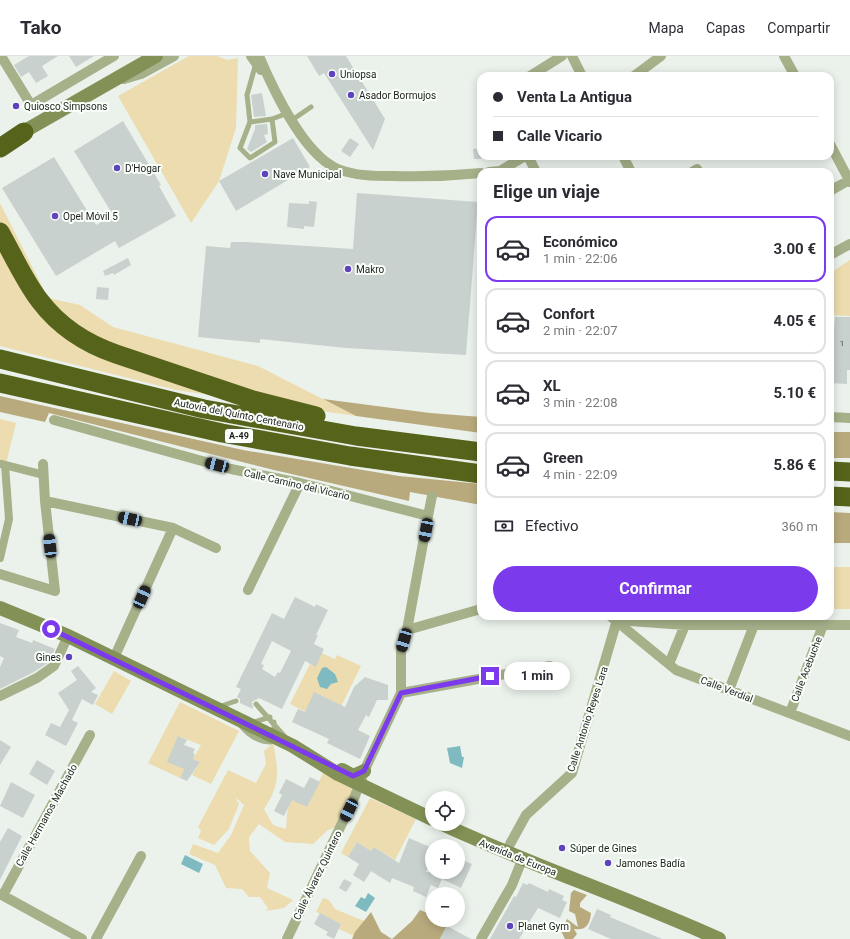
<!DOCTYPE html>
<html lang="es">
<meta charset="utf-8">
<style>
:root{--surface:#fff;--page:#f2f2f3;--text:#2b2b33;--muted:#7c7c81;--line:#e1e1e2;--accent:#7c3aed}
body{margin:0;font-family:Roboto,sans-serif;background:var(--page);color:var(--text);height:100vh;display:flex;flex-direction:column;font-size:15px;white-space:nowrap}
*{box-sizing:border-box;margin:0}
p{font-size:13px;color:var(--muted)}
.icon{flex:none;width:22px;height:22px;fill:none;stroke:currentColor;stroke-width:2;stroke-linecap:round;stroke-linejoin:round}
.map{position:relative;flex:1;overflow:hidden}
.drawer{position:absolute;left:477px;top:112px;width:357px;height:452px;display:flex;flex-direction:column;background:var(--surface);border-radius:12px;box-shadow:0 2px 10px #0003}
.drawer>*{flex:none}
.guide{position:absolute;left:477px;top:16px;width:357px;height:88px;border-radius:12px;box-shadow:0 2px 10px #0003;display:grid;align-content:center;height:88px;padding:0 16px;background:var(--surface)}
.fabs{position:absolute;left:425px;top:735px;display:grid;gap:8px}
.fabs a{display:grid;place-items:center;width:40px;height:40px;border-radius:50%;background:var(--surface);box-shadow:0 2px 10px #0003;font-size:20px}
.end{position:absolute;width:18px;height:18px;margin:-9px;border:5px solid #7c3aed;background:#fff;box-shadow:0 0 0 2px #fff}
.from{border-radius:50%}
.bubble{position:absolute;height:28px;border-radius:14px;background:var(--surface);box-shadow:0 2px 10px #0003;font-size:13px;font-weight:700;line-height:28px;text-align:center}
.car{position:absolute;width:12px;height:24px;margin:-12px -6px;border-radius:5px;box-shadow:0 0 3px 1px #0007;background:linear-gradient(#222 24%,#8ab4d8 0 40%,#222 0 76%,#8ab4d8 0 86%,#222 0)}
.guide b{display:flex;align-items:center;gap:14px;height:38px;font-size:15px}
.guide b+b{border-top:1px solid var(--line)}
.guide i{width:10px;height:10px;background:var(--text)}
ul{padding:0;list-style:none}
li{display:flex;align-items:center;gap:12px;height:66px;margin:0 8px 6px;padding:0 8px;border:2px solid var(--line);border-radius:12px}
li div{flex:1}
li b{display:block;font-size:15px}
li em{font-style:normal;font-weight:700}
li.selected{border-color:var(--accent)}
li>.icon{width:36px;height:36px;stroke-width:1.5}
h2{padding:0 16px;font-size:18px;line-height:48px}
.pay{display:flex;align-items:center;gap:10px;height:44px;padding:0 16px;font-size:15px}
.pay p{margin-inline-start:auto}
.button{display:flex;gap:8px;margin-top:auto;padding:8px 16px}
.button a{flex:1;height:46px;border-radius:24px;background:var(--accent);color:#fff;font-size:16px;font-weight:700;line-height:46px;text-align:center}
header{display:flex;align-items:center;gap:24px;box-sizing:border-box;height:56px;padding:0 20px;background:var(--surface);border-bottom:1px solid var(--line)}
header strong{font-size:19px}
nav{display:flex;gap:22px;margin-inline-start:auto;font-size:14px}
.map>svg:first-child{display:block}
.green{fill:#ecdcaf}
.forest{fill:#b9aa7d}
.water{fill:#7ebac0}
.building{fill:#c8d1ce;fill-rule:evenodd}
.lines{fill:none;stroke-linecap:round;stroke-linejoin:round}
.service{stroke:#a6b089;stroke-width:5}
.pedestrian{stroke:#a6b089;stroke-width:8}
.minor{stroke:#a6b089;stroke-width:10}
.secondary{stroke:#839156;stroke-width:14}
.motorway{stroke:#56641b;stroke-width:19}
.route{stroke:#7c3aed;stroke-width:5}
.poi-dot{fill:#5f44bd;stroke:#fafffa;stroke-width:1.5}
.labels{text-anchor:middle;stroke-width:4;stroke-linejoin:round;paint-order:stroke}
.number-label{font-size:8px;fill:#484c49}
.shield{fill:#fafffa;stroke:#5f625f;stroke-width:1}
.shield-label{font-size:9px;font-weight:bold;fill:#1d1f1d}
.poi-label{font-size:10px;fill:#1d1f1d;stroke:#fafffa;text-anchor:start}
.street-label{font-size:10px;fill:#1d1f1d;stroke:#fafffa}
</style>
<header>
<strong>Tako</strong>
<nav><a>Mapa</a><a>Capas</a><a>Compartir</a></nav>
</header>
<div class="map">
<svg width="850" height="883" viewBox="0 0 850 883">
<rect width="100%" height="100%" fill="#ebf2ec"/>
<path class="green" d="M189,0H217L227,4L238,2L236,72L219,125L191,167L118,40Z
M0,147L48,242L80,249L113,271L258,310L356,360L176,334L0,290Z
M850,204V260L830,259V217Z
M0,363L16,367L6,408L0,406Z
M830,511H850V553H830Z
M322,597L335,603L337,599L361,610L332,669L290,648L310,608L316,610Z
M114,615L131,625L112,658L95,648Z
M180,646L239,675L211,728L192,719L200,706L193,703L201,689L178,680L184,713L180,722L148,707Z
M273,687C279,715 280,729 264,753L273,769L286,773L287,757L291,742L307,751L323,717L353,732L346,767L328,774L313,788L285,786L259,768L249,781L250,795L270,817L267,832L293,844L284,852L266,855L268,852L260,841H249L242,833L226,832L215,809L189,798L193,788L218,797L231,779L244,749L235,741L239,748L229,773L214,789L198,782L201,775L198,771L228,714L256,727L266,708L264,695Z
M370,742L416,763L395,804L374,791L371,795L357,786L348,801L341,797Z
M323,842L329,844L335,853L364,865L354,880L339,873L341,868L316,856Z"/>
<path class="forest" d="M0,340L243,394L399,420L481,428V449L410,436L409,445L274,414L49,357L45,366L0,356Z
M323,343L430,357L481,361V377L356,360Z
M830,376H850V402H830Z
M830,456L850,457V487H830Z
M574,834L587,839L580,847V851L591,857C590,868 586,875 574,873L577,878L573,883H565L561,875L567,863L578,871L575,858L569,855L571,837Z
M420,854L432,859V864H450L440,883H392L412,865Z
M371,856L381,876L392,883H352L355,876Z"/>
<path class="water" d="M326,611L335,618L338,626L331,628L327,633L320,631L317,622L322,612Z
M460,690L462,701H464L462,712L450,707L447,692Z
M185,799L203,808L199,817L181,808Z
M368,837L375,842L366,856L355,850L361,841L365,843Z"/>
<path class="building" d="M29,0H58L42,10L48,20L36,27L29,16L21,21L14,9Z
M69,0H94L76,11Z
M307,0H346L385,63L373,94L324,17L319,20Z
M262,37L266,60L254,61L251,39Z
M123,65L161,129L159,130L176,160L119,192L115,185L56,220L2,132L54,101L96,169L113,159L74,95Z
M267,68L268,78L264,79L267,86L251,96L247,93L255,73V69Z
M293,82L310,111L236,155L219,125Z
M350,82L359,88L350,101L341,95Z
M481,92V103H474L473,93Z
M357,137L478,146L466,299L346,292L260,283V287L198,281L206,190L230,192L231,186H245L353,193Z
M309,145L317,146L314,171L304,170V173L287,171L289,147L309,148Z
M128,202L131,209L114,219L113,217L105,220L103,215Z
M97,231L109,232L108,244L96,243Z
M835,261H850V314H847V328L830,327Z
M295,541L315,551L316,548L328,554L316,579H318L314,588L324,593L316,611L305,605L282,653L259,642L252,646L253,653L240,647V643L237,641L241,633L236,631L272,557L284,563ZM272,585L291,595L280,617L278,616L275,621L262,613L264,609L261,608Z
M0,567L19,574L16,581L32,587L33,584L55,593L49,606L34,616L0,633V611L4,602L0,600Z
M78,610L96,632L91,636L98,639L93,649L82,643L72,664L78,667L66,690L45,679L51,667L60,671L69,654L58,637L77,624L71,615Z
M365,621L388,629V644H377L369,661L366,659L358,674L370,680L360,703L327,687L329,683L292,666L298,653L305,656L314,636L345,651L354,631Z
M178,680L187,684L184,689L195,693L193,697L195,698L193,703L200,706L187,725L180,722L184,713L167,706Z
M0,684L11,691L0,709Z
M37,704L55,715L47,729L29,718Z
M310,721L320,726L307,751L292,744L284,760L274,755L282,739L279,737L286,723L304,732Z
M11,726L35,739L23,762L0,750Z
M8,772L22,780L0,824V786Z
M409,782L432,792V801L426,816H458V802L472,808L461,832L442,823L438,832L431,829L426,841L413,835L414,831L392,822L390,827L371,815L364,826L353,819L359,808L348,801L357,786L371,795L374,791L399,807Z
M344,823L352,827L346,836L339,832Z
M523,827L528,829L529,827L548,836L549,833L564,840L562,844L567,846L560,862L538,852L519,883H490L514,840L516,841Z
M597,853L611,859L610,861L662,883H611L588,873Z
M320,857L341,868L334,883L326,879L328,876L314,868Z
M447,870L471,883H440Z"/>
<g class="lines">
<path class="service" d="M256,7L247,39L250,66L272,63L288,57
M292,64L311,51
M250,66L240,92L250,102L275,86L272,63
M256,648L286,682
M218,651L236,645
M254,666L270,661
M240,669C248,679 258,686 271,686L274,680V666"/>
<path class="pedestrian" d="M1,408L44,419
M0,502L9,463L5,409"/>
<path class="minor" d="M1,0L31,49L114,0
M251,0L261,14
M259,0C273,33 304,99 338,113C355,120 375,120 393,120C423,121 451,120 481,117
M572,0L582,20
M784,0L795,20
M530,20L562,0
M634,20L661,0
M124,23L141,18L174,0
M830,88L850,126
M528,100L536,116
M623,100L631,116
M489,116L500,115L525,100
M692,116L697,113L699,116
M830,135L849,124
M830,199L850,188
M830,361L850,362
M54,364L231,413L300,427L428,460L407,574L401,595V637L366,711L355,740L287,883
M45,445L173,472L216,492
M428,460L432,440
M0,518L55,535L45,445L43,408
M248,534L300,427
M610,560L676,614L850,680
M617,564L685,569H850
M407,574L481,553
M114,602L173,472
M669,608L685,569
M729,634L754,569
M401,637L550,610
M0,640L37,622L54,610L68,580
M790,657L823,569
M510,788L526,759L572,717L617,564
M0,838L82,883
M3,839L90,679
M96,883L141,800
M481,883L512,829L522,804"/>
<path class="secondary" d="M16,80L156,0
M0,552L68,580L293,690L338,718L432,763
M342,714L353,720L364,715
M442,768C533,810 628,842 719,883"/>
<path class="motorway" d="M0,92L24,76
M0,176C12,197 25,226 40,245C59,270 87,288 116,298L253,344L316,360
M0,303L204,353L356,380L481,396
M0,327L222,377L350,400L481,418
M830,415L850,416
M830,440L850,441"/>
</g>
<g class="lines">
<path class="route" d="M51,573L353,720L364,715L401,637L490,620"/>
</g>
<g class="poi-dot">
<circle cx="332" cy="18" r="4"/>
<circle cx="351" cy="39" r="4"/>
<circle cx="16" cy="50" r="4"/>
<circle cx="117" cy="112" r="4"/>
<circle cx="265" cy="118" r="4"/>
<circle cx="55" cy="160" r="4"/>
<circle cx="348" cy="213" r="4"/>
<circle cx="69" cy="601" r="4"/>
<circle cx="562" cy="792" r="4"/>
<circle cx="608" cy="807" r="4"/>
<circle cx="510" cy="870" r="4"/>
</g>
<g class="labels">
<g class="number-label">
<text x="842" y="290">1</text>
</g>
<rect class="shield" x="225" y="373" width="28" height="14" rx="3"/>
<g class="shield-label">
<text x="239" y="383">A-49</text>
</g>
<g class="poi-label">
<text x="340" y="22">Uniopsa</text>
<text x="359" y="43">Asador Bormujos</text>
<text x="24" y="54">Quiosco Simpsons</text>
<text x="125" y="116">D'Hogar</text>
<text x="273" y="122">Nave Municipal</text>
<text x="63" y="164">Opel Móvil 5</text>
<text x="356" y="217">Makro</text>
<text x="61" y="605" text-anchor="end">Gines</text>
<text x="570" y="796">Súper de Gines</text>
<text x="616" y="811">Jamones Badía</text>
<text x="518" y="874">Planet Gym</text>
</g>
<g class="street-label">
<text transform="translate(239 358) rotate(11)" y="4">Autovía del Quinto Centenario</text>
<text transform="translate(297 428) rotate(13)" y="4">Calle Camino del Vicario</text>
<text transform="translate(806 613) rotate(-69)" y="4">Calle Acebuche</text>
<text transform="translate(727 633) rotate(21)" y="4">Calle Verdial</text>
<text transform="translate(587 663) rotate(-72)" y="4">Calle Antonio Reyes Lara</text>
<text transform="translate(46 759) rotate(-61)" y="4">Calle Hermanos Machado</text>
<text transform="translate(518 801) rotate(22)" y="4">Avenida de Europa</text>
<text transform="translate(317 819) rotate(-64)" y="4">Calle Álvarez Quintero</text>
</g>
</g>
</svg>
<div class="fabs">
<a><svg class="icon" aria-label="locate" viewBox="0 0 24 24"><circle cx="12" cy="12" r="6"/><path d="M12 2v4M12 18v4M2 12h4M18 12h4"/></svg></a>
<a>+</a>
<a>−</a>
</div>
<i class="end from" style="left:51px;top:573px"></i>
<i class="end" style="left:490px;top:620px"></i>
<div class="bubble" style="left:504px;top:606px;width:66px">1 min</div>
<i class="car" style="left:217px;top:409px;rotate:285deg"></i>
<i class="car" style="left:130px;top:463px;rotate:282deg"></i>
<i class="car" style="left:426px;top:474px;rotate:191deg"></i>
<i class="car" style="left:50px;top:490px;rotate:354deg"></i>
<i class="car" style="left:142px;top:541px;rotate:24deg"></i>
<i class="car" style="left:404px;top:584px;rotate:196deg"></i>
<i class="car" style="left:349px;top:754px;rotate:206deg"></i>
<div class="guide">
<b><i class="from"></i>Venta La Antigua</b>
<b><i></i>Calle Vicario</b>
</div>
<section class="drawer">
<h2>Elige un viaje</h2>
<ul>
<li class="selected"><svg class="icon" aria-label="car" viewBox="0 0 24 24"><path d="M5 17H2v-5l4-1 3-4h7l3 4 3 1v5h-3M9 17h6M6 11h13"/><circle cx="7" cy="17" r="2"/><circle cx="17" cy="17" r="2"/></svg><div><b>Económico</b><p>1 min · 22:06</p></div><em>3.00 €</em></li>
<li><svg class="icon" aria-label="car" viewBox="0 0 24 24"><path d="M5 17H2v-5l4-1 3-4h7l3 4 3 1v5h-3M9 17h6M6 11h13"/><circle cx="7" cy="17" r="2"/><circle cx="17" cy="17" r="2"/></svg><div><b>Confort</b><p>2 min · 22:07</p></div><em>4.05 €</em></li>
<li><svg class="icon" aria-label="car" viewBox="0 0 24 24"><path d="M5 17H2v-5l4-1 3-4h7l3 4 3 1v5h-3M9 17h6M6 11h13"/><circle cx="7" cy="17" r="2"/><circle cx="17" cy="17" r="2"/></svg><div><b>XL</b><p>3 min · 22:08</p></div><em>5.10 €</em></li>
<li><svg class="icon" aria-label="car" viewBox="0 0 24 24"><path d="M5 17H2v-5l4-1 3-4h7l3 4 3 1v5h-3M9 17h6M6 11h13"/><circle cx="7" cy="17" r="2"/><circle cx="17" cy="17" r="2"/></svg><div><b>Green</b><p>4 min · 22:09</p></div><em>5.86 €</em></li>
</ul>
<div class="pay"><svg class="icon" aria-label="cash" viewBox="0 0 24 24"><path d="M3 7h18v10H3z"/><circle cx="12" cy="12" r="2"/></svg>Efectivo<p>360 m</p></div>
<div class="button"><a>Confirmar</a></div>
</section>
</div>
